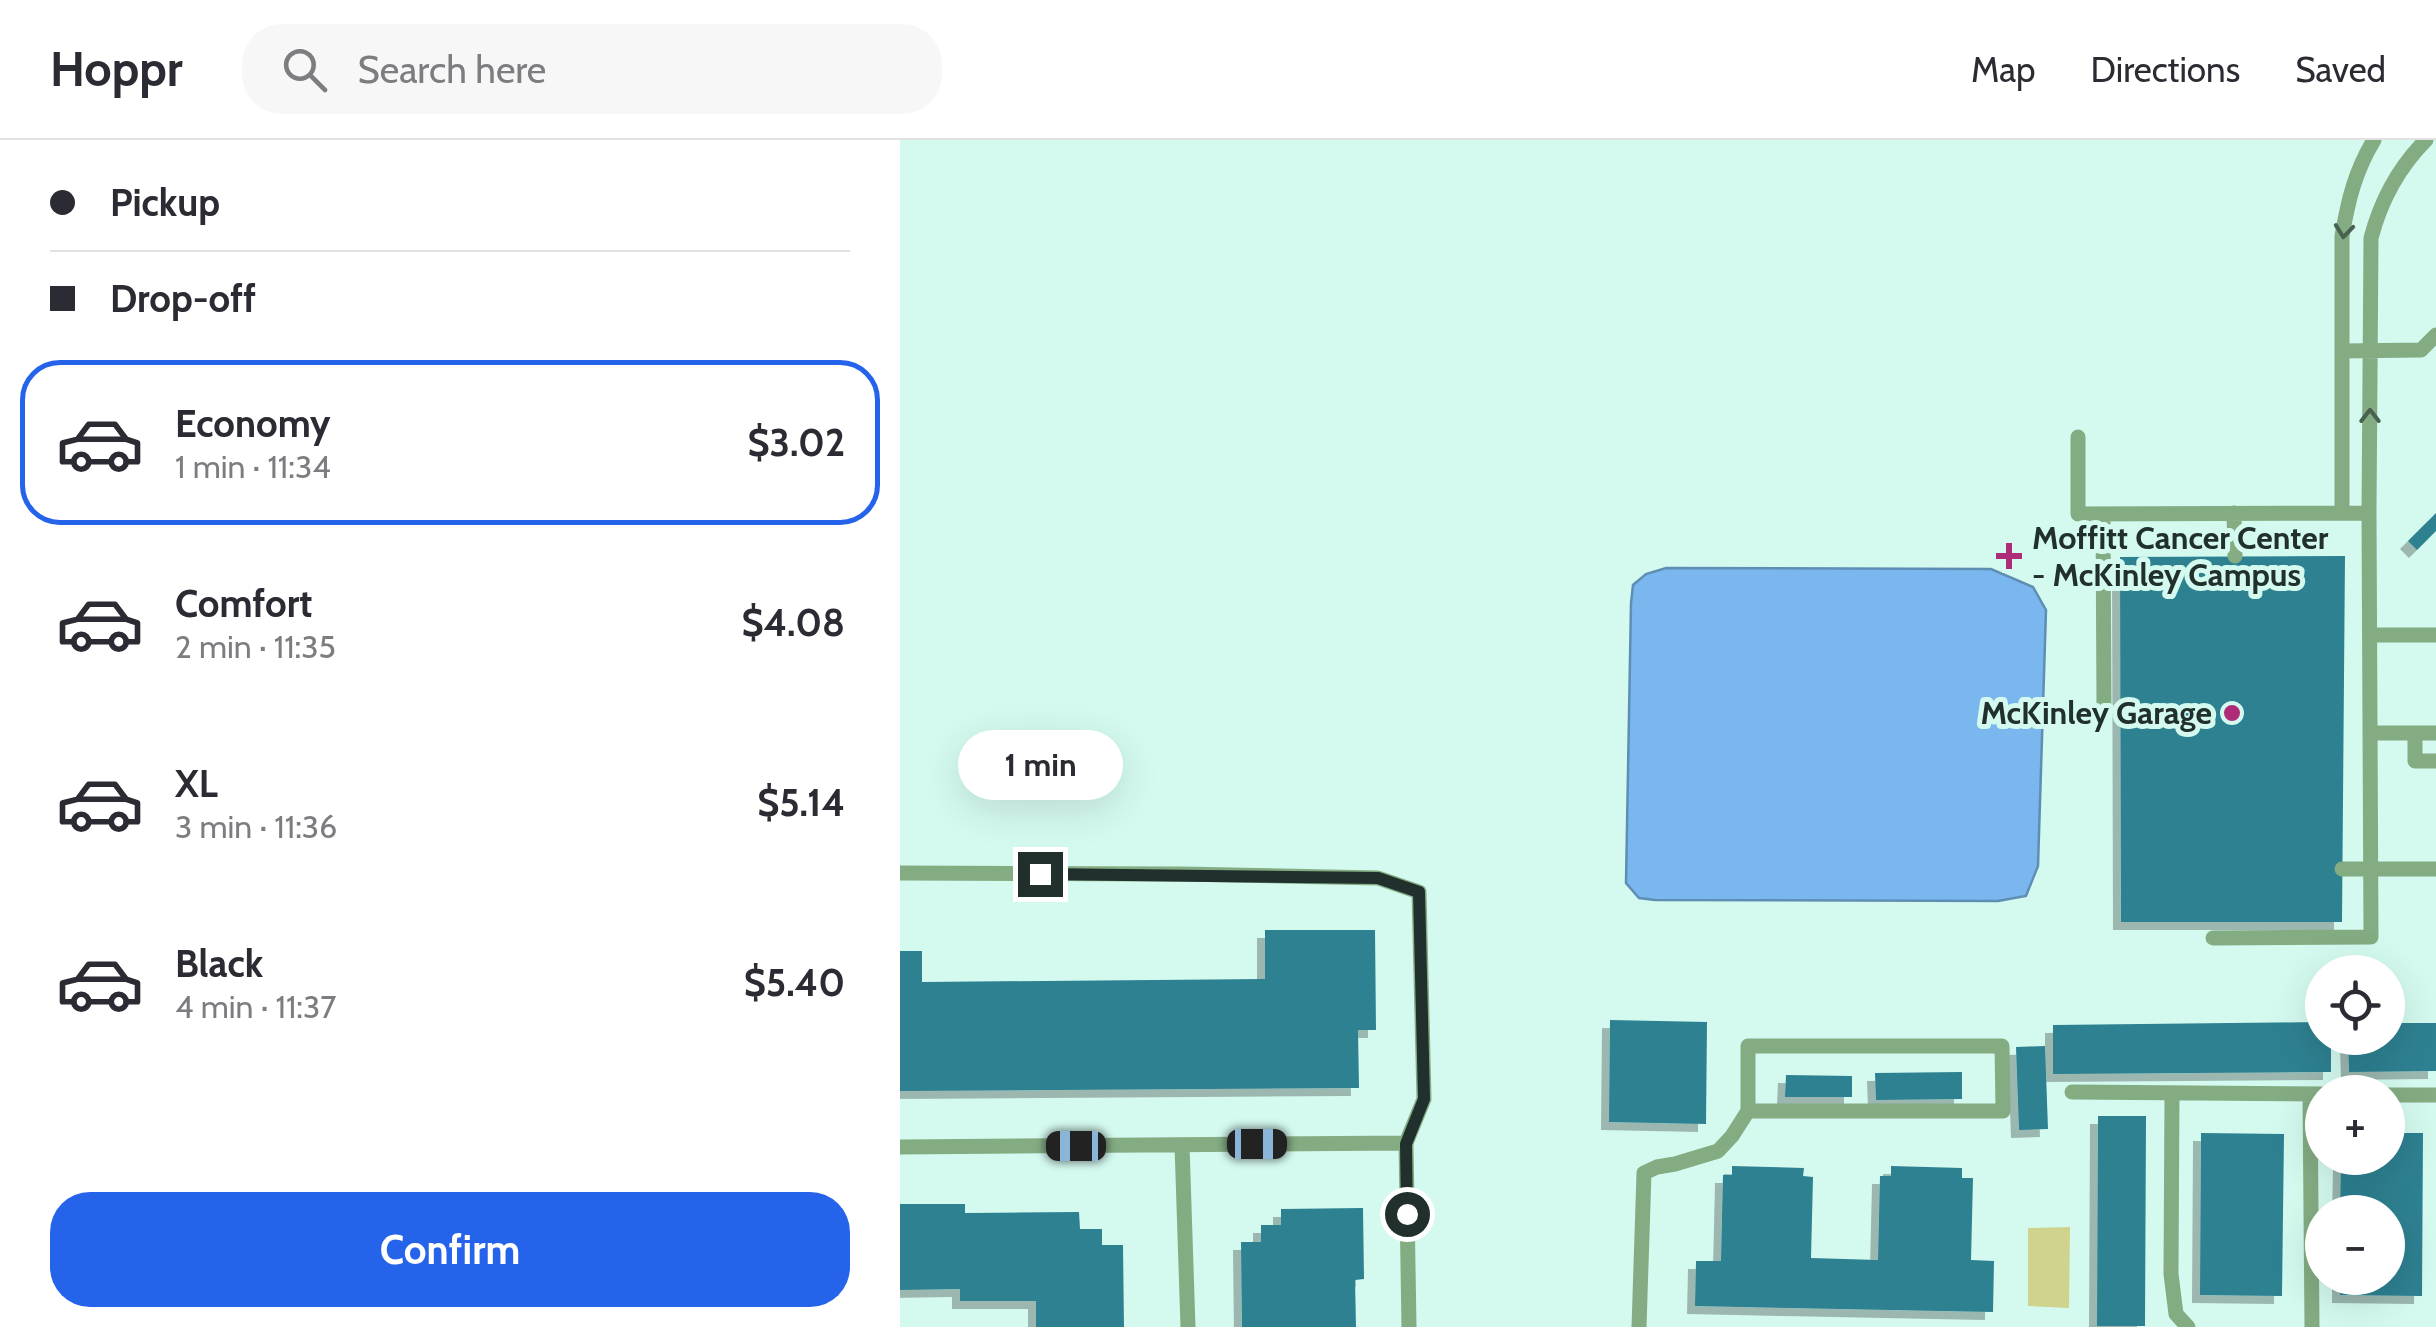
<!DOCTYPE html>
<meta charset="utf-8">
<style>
:root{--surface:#fff;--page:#f7f7f7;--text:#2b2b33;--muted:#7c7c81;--line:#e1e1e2;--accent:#2563eb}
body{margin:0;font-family:Cabin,sans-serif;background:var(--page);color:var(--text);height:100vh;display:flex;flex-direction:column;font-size:38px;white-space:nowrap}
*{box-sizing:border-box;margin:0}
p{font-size:32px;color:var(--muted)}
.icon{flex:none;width:55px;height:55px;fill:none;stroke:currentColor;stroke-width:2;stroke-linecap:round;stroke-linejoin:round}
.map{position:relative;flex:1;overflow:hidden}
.details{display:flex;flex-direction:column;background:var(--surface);width:900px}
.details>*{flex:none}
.top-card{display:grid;align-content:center;height:220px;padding:0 50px;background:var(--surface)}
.controls{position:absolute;left:1405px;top:815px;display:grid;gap:20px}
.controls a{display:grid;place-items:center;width:100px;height:100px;border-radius:50%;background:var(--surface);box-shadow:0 10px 40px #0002;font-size:50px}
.end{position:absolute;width:45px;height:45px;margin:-22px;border:12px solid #21302d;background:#fff;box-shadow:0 0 0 5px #fff}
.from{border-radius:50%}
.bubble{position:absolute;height:70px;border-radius:35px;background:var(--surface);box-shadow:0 10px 40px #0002;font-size:32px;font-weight:700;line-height:70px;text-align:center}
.car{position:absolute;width:30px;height:60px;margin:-30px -15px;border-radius:12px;box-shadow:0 0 8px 2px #0007;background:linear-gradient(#222 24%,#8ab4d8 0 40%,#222 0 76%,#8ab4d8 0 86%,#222 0)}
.top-card b{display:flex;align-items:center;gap:35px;height:95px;font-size:38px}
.top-card b+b{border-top:2px solid var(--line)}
.top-card i{width:25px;height:25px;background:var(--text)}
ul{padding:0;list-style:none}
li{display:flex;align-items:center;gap:30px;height:165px;margin:0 20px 15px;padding:0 30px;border:5px solid transparent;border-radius:40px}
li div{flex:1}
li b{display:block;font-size:38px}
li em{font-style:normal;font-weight:700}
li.on{border-color:var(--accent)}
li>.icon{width:90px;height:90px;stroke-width:1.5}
.button{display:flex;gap:20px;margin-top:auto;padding:20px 50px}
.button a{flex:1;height:115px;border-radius:40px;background:var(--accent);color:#fff;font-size:40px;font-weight:700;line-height:115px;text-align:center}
header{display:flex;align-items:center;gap:60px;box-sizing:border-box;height:140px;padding:0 50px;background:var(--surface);border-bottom:2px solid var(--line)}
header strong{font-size:48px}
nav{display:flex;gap:55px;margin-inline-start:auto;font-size:35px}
.search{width:700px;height:90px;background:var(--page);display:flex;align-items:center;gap:25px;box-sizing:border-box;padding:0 35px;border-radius:40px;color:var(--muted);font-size:38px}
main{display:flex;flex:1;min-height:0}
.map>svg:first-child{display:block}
.green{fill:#d0d38e}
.water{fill:#79b7ee;stroke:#5f8eb4;stroke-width:2.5}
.building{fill:#2d8191;filter:url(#shadow)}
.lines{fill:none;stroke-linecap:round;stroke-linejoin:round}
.service{stroke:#84ac83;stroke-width:15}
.oneway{stroke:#49624f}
.route{stroke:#21302d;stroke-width:12}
.poi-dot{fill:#ad2b77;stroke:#d4faf0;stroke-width:4}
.labels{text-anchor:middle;stroke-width:10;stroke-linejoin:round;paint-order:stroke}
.poi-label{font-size:32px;font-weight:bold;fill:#21302d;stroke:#d4faf0;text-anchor:start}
</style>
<header>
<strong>Hoppr</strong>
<div class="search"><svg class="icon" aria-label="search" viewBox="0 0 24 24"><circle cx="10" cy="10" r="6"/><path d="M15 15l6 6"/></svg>Search here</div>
<nav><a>Map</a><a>Directions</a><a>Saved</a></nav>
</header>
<main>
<section class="details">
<div class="top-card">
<b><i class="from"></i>Pickup</b>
<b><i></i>Drop-off</b>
</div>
<ul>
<li class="on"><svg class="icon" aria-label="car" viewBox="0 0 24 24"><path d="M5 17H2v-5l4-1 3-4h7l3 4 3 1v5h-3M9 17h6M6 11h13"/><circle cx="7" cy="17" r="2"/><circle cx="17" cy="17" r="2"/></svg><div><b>Economy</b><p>1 min · 11:34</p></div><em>$3.02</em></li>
<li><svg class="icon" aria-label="car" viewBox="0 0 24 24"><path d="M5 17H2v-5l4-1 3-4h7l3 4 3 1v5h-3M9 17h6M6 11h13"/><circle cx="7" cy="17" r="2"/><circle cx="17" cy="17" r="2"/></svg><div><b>Comfort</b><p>2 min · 11:35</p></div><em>$4.08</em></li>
<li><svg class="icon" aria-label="car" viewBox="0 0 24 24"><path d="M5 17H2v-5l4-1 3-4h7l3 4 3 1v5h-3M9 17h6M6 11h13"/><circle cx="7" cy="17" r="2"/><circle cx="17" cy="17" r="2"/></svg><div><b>XL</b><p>3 min · 11:36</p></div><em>$5.14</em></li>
<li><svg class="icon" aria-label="car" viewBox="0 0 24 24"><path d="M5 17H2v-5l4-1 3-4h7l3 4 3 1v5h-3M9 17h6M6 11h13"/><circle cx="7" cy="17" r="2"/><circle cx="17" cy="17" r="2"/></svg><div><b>Black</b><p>4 min · 11:37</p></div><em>$5.40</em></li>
</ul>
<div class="button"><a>Confirm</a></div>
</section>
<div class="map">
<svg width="1536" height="1187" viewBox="0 0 1536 1187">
<defs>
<filter id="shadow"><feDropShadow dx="-8" dy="8" stdDeviation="0" flood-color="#0004"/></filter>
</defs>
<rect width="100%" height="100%" fill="#d4faf0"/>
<path class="green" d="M1170,1087L1169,1168L1128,1166V1088Z"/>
<path class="water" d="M766,428L1091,429L1133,447L1146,470L1138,726L1126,756L1098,761L755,760L739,758L726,743L731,463L733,445L746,434Z"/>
<path class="building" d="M1536,373V391L1517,410L1508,401Z
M1445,416L1442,782H1221L1220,417Z
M365,790H475L476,890H458L459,948L0,951V811H22V842L365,839Z
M710,880L807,882L806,984L709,982Z
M1422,882V898H1431V932L1153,934V885Z
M1488,883H1536V931L1449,932L1448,898H1488Z
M1145,906L1148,989L1119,990L1116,907Z
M1062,932V959L976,960L975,933Z
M886,935L952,936V957H885Z
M1198,976H1246L1245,1186H1197Z
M1301,993L1384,994L1382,1156L1300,1155Z
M1488,993H1523L1522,1156L1440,1155V1138H1488V1072H1440L1441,1018H1488Z
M832,1026L904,1028L903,1036L913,1037L911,1118L978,1120L980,1036H991V1026L1062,1028V1038H1073L1071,1120L1094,1121L1093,1172L795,1166L796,1121H821L823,1035H832Z
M0,1064H65V1073L179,1072L180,1089H202V1105H223L224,1187H136V1161H60V1149L0,1150Z
M463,1068L464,1139L455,1140L456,1187H342L341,1102H361V1085H381V1069Z"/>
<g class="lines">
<path class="service" d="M1442,211L1521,210L1536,195
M1178,297V374L1469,373L1471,797L1313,798
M1334,373L1335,416
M1442,373V96C1448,61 1455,31 1474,0
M1469,373L1471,98C1481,60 1498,28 1526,0
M1203,374L1204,570
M1470,495H1536
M1470,593H1536
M1515,593V621H1536
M1442,729H1536
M0,733L281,734L478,738L519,752L524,959L506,1003L509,1187
M1172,952L1422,954
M1272,953L1271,1134L1276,1174L1288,1187
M1410,954L1412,1187
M1488,955H1536
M282,1005L288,1187
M0,1007L506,1003
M739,1187L744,1033L757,1027L775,1024L818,1011L832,996L848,971V906H1102L1103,971H848"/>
</g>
<defs><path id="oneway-chevron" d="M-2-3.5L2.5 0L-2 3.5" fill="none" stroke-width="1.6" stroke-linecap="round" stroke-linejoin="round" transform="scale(2.5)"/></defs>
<g class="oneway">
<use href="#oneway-chevron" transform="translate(1444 91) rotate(96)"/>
<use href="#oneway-chevron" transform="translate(1470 276) rotate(-90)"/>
</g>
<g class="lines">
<path class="route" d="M140,734L478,738L519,752L524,959L506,1004L507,1074"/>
</g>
<g class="poi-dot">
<path d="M1104 401h10v10h10v10h-10v10h-10v-10h-10v-10h10z"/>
<circle cx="1332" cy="573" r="10"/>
</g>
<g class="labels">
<g class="poi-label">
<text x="1132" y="409">Moffitt Cancer Center<tspan x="1132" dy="37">- McKinley Campus</tspan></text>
<text x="1312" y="584" text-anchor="end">McKinley Garage</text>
</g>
</g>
</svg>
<div class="controls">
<a><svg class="icon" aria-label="locate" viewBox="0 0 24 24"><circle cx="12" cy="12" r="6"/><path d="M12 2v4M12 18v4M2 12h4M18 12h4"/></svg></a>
<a>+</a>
<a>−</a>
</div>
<i class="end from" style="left:507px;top:1074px"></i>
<i class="end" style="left:140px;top:734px"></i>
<div class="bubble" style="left:58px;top:590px;width:165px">1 min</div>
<i class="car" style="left:357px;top:1004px;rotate:90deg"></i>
<i class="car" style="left:176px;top:1006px;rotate:270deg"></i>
</div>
</main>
